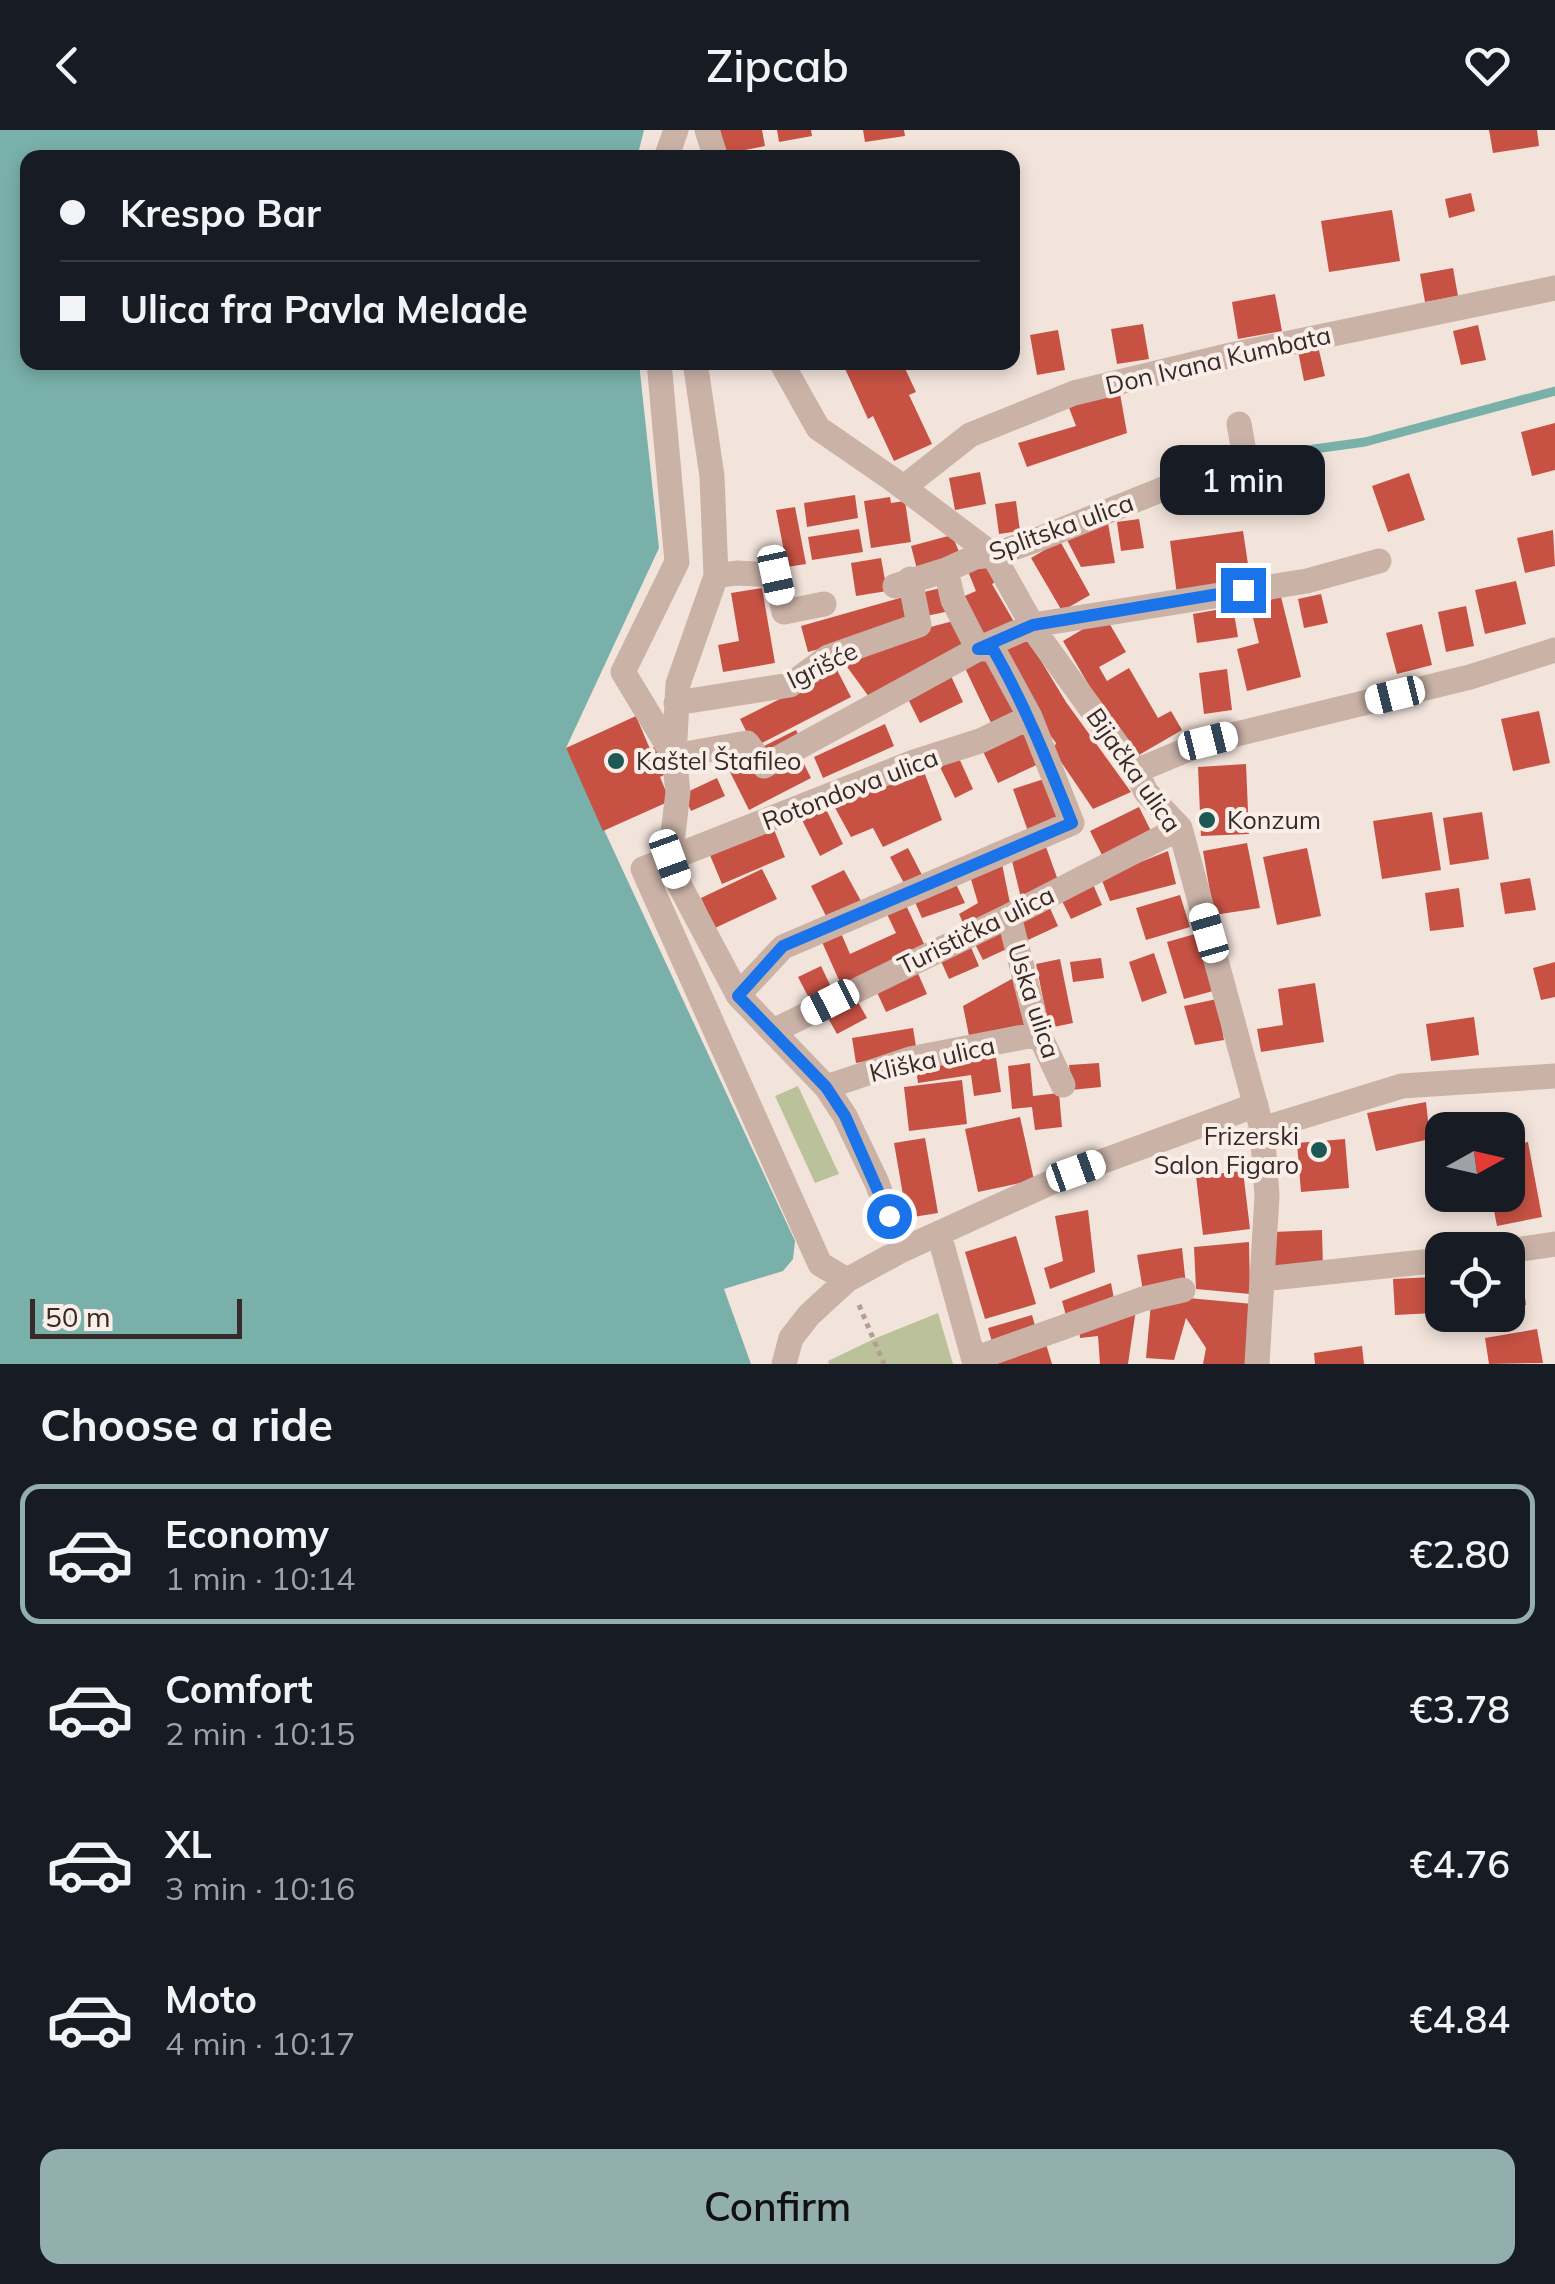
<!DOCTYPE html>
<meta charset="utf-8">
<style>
:root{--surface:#171b24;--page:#20242c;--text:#f1f3f6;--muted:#9ea1a6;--line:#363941;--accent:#92aead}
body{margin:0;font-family:Mulish,sans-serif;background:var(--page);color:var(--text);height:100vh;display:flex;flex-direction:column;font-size:38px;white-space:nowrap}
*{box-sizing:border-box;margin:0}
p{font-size:32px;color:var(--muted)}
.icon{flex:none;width:55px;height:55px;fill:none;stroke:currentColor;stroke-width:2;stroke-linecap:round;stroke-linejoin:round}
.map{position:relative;height:1234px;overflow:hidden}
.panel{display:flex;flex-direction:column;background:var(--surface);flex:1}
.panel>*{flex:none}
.banner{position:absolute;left:20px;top:20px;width:1000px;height:220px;border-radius:20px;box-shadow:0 5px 15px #0003;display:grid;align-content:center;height:220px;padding:0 40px;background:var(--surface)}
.needle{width:65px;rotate:82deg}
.buttons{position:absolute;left:1425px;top:982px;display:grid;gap:20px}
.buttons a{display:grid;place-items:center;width:100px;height:100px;border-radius:20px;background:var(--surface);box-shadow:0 5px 15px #0003;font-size:50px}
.scale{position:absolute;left:30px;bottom:25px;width:212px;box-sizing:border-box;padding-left:10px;border:5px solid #372a28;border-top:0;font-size:28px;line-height:35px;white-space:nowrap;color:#372a28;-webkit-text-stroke:8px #faefe8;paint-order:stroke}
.end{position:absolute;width:45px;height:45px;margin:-22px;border:12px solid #1a73e8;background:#fff;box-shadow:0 0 0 5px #fff}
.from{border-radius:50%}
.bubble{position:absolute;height:70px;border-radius:20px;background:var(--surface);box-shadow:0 5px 15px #0003;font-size:32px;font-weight:600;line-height:70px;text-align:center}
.car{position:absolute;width:30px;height:60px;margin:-30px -15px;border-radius:12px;box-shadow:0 0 8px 2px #0007;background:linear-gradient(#fff 24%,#345 0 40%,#fff 0 76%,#345 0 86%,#fff 0)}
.banner b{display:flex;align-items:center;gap:35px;height:95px;font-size:38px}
.banner b+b{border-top:2px solid var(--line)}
.banner i{width:25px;height:25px;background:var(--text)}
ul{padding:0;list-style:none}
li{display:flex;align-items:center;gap:30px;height:140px;margin:0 20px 15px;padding:0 20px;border:5px solid transparent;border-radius:20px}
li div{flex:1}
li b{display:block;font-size:38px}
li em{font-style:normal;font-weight:600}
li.selected{border-color:var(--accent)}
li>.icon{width:90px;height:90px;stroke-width:1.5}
h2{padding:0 40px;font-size:45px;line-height:120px}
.cta{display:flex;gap:20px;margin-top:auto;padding:20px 40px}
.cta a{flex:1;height:115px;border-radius:20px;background:var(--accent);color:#111;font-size:40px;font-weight:600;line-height:115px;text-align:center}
header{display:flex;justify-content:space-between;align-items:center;height:130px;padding:0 40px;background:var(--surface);font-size:45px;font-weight:600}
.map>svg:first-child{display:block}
.green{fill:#bac19b}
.water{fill:#7ab0aa}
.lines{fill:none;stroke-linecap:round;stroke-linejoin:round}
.stream{stroke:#7ab0aa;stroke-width:9}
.building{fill:#c75244}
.path{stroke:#b69c91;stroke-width:5;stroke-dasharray:5 5;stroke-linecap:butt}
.minor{stroke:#cab2a7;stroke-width:25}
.route{stroke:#1a73e8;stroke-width:12}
.poi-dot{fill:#1d5954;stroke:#faefe8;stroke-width:4}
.labels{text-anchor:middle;stroke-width:8;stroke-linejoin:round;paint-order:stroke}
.street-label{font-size:25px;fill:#372a28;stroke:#faefe8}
.poi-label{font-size:25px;fill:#372a28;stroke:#faefe8;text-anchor:start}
</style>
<header><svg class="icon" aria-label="back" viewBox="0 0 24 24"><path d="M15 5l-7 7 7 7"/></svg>Zipcab<svg class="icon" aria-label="heart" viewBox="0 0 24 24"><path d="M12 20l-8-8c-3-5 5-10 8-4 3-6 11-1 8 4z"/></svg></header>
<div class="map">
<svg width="1555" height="1234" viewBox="0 0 1555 1234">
<rect width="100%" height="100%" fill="#f2e4db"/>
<path class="green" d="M798,956L839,1044L815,1053L775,966Z
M938,1183L953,1234H829L828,1231L876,1208Z"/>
<path class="water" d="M0,0H644L637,28H28V232L639,233L659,418L566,618L795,1111L793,1129L783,1141L724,1159L751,1234H0Z"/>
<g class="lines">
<path class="stream" d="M1278,324L1365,312L1555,261"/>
</g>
<path class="building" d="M720,0H762L765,16L725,24Z
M777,0H811L812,6L779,12Z
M863,0H904L905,6L865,12Z
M1489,0H1537L1539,16L1493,23Z
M1471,63L1475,81L1449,88L1445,69Z
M1392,80L1400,131L1329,142L1321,91Z
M1453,138L1458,166L1425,172L1420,144Z
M1275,164L1282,201L1238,209L1232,172Z
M1143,194L1149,229L1117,234L1111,199Z
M1478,195L1486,230L1461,235L1453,201Z
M1058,200L1065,240L1037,245L1030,205Z
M1318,216L1325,246L1304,251L1298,221Z
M842,232H902L916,262L909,265L932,314L894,331L873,286L868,289Z
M1119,258L1127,303L1027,337L1018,313L1076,296L1068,275Z
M1555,293V340L1532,346L1521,302Z
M980,342L986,374L955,380L949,348Z
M1409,343L1425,390L1388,402L1372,356Z
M855,365L858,388L807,397L804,373Z
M890,367L891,373L905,371L911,412L871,418L864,371Z
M1016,371L1020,401L999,404L995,374Z
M795,377L806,434L787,437L776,380Z
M1139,389L1144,418L1121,421L1117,392Z
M1108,393L1115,433L1081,437L1066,408L1084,404L1082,396Z
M859,399L863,422L812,430L808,407Z
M1553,400L1555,436L1525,443L1517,408Z
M1243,401L1251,454L1177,465L1170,411Z
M952,405L960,424L917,439L911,416Z
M1060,411L1090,465L1062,481L1031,428Z
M881,428L887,461L856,466L851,433Z
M984,429L997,451L992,454L1017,497L982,514L960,468L976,461L967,439Z
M1516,451L1526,494L1485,504L1475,460Z
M949,456L954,480L922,487L916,464Z
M762,458L775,533L723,542L718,515L739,511L731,463Z
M1321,464L1328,493L1304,498L1298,469Z
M907,466L915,493L808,522L801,496Z
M1281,467L1301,547L1247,561L1237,519L1259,513L1250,475Z
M1466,476L1474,516L1446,522L1438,482Z
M1233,477L1238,507L1197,513L1193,484Z
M1105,486L1126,522L1099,537L1107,551L1129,538L1158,588L1171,581L1182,600L1132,629L1063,511Z
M957,490L972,520L872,571L845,534L923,499Z
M1422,494L1432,535L1397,544L1386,503Z
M1026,506L1066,572L1131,662L1093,679L1053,620L1056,613L1034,584L1001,519Z
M993,525L1024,586L994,599L965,538Z
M1227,539L1232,580L1204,584L1199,543Z
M837,540L851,567L754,617L740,589Z
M951,546L963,572L920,593L907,567Z
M1539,581L1550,633L1513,641L1501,589Z
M636,586L650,619L655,617L666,644L660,647L670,671L603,701L566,618Z
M885,594L894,616L823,648L814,627Z
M1026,596L1043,632L998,653L981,617Z
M796,600L802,612L770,629L764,616Z
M753,625L800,626L811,648L749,680L728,638Z
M958,626L973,659L955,668L939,635Z
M1246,634L1249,704L1201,706L1198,637Z
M923,639L942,690L883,717L873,698L851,707L833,674Z
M717,648L725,666L691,681L683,664Z
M1044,649L1059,694L1029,704L1013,659Z
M1139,677L1152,703L1103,727L1090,701Z
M826,679L843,714L820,726L802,690Z
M1432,682L1441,740L1382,749L1373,691Z
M1482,682L1489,729L1450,735L1443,688Z
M771,692L785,727L722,754L707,718Z
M1247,713L1260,778L1214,785L1203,721Z
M1046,717L1059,753L1022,772L1012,731Z
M908,718L922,745L905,755L890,727Z
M1307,718L1321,786L1277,795L1263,727Z
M1168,721L1176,754L1110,771L1101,748Z
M1002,734L1011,778L966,799L959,784L978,773L970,746Z
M762,739L777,769L715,798L701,768Z
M844,740L861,771L827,788L811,756Z
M1530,748L1536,780L1505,784L1500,753Z
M1092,752L1102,775L1071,789L1060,767Z
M956,754L965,773L922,788L914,770Z
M1459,758L1464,797L1430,801L1425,763Z
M1180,765L1190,797L1146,810L1136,778Z
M905,773L926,818L842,857L822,812L841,803L850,824L896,803L886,782Z
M1049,776L1058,796L1028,810L1019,789Z
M1003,796L1013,816L983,830L973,810Z
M1195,804L1213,861L1184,869L1167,812Z
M970,815L979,836L949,849L940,829Z
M1154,823L1167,863L1142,872L1129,832Z
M1101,828L1104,848L1073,852L1070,832Z
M1060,829L1073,893L1049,898L1036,834Z
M1555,832V867L1541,870L1533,838Z
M821,836L833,861L811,872L798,847Z
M916,839L927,864L886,882L875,858Z
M1017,846L1029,902L970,911L963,876Z
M1315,853L1324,912L1261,922L1257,899L1283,895L1278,859Z
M854,865L867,888L837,904L824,881Z
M1217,869L1224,910L1195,915L1184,876Z
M1474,887L1479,925L1431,931L1426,894Z
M913,898L917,923L856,933L852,908Z
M995,920L1001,962L974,966L971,945L918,953L915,932Z
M1030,933L1033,966L1059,963L1062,997L1035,1000L1032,977L1012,979L1008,936Z
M1099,933L1101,957L1071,960L1069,935Z
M962,950L967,994L909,1001L904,957Z
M1426,972L1430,1009L1376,1021L1367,983Z
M1020,987L1034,1050L978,1062L965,999Z
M925,1008L938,1083L907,1088L894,1013Z
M1345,1009L1349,1058L1301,1062L1297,1013Z
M1528,1012L1542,1087L1497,1096L1491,1065H1508V1016Z
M1243,1041L1250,1099L1203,1105L1196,1046Z
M1088,1080L1095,1142L1050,1159L1044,1138L1063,1131L1055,1086Z
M1322,1100L1323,1138L1275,1140L1273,1102Z
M1016,1106L1036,1174L985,1189L965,1122Z
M1249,1112L1250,1164L1196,1159L1194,1117Z
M1182,1118L1186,1155L1143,1161L1137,1125Z
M1520,1133L1526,1175L1508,1178V1134Z
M1433,1147L1435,1183L1395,1185L1393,1149Z
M1111,1153L1115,1174L1068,1193L1062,1171Z
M1188,1168L1253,1174L1245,1234H1203L1206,1218L1186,1188L1174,1230L1146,1228L1151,1173Z
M1136,1179L1128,1234H1100L1098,1206L1080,1208L1079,1197Z
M1032,1185L1038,1206L994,1219L988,1198Z
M1537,1199L1543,1233L1489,1234L1485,1208Z
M1046,1214L1052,1234H998L996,1228Z
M1362,1216L1364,1234H1315L1314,1223Z"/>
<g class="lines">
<path class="path" d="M859,1175L884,1234"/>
<path class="minor" d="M707,0L716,28
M666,28L676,0
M659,232L677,432L623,542L674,626
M695,232L712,346L716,446L678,554L674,626L678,662L670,729L680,756L738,865L826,957L845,986L877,1053L902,1120
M781,232L818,298L892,349L993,425L1039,507L1136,641L1146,662L1180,698L1262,999L1267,1066L1257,1234
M904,357L970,305L1074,263L1231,225L1555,158
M716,446L736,443L776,445L784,482L824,474
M895,456L946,440L975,427L993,425L1039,409L1173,355L1223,349L1246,333L1239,294
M676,573L790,555L828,527L919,495L910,449
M674,626L747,613L764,636L978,519L1033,495L1307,451L1379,431
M1136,641L1208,611L1470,547L1555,520
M1009,786L1039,904L1063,955
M738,865L783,817L1072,693L1030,587L993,519H978L953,470L946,440
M773,901L1009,786L1180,698
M826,957L910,929L1039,904
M1262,999L1402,956L1555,946
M939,1104L975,1234
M1508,1121L1555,1114
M1263,1149L1442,1130
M847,1150L820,1134L643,739L914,632L980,611L1030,587
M974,1229L1143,1169L1183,1160
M784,1234L791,1208L809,1185L847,1150L902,1120L1076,1041L1256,975"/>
</g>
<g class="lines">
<path class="route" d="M889,1086L845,986L826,957L738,866L783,816L1072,693C1048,633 1025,575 993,519H978L1033,495L1243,460"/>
</g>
<g class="poi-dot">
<circle cx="616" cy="631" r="10"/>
<circle cx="1207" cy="690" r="10"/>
<circle cx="1319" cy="1020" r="10"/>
</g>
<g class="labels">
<g class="street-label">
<text transform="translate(1218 230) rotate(-13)" y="9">Don Ivana Kumbata</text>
<text transform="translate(1061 397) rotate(-20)" y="9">Splitska ulica</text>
<text transform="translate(822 535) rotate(-26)" y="9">Igrišće</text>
<text transform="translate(1134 640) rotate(55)" y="9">Bijačka ulica</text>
<text transform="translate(850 659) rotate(-21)" y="9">Rotondova ulica</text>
<text transform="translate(976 800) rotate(-26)" y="9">Turistička ulica</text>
<text transform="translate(1034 871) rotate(72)" y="9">Uska ulica</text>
<text transform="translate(932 929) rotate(-13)" y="9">Kliška ulica</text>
</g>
<g class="poi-label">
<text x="636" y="640">Kaštel Štafileo</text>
<text x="1227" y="699">Konzum</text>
<text x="1299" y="1015" text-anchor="end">Frizerski<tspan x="1299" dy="29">Salon Figaro</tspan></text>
</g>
</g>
</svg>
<div class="buttons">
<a><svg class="needle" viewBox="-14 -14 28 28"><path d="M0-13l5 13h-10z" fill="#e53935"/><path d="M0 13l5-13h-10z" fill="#9ea1a6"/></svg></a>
<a><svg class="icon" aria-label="locate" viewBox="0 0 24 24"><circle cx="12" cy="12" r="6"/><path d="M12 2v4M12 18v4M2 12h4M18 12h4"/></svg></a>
</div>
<div class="scale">50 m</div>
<i class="end from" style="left:889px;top:1086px"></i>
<i class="end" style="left:1243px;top:460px"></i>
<div class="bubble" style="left:1160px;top:315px;width:165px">1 min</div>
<i class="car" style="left:776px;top:445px;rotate:168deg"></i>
<i class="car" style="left:1395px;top:565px;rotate:256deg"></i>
<i class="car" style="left:1208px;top:611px;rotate:76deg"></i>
<i class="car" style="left:670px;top:729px;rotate:160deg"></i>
<i class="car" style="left:1209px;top:803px;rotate:344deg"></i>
<i class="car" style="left:830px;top:872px;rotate:243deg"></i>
<i class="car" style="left:1076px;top:1041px;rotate:70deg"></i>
<div class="banner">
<b><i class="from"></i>Krespo Bar</b>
<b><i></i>Ulica fra Pavla Melade</b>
</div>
</div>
<section class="panel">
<h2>Choose a ride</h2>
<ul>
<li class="selected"><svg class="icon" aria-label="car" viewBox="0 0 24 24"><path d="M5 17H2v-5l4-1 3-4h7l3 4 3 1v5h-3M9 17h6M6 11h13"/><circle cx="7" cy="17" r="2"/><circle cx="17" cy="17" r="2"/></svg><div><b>Economy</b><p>1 min · 10:14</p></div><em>€2.80</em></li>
<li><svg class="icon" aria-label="car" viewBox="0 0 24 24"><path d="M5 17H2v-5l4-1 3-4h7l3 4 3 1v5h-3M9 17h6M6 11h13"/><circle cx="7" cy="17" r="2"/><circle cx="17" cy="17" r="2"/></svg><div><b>Comfort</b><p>2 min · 10:15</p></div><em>€3.78</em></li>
<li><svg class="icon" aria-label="car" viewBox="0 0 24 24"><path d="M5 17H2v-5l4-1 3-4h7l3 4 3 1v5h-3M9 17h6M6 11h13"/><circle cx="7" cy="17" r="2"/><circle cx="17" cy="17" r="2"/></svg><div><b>XL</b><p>3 min · 10:16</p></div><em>€4.76</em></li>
<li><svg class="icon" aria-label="car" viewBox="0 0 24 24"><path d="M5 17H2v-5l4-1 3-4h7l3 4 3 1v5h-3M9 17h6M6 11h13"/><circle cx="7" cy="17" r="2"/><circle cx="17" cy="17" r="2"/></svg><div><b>Moto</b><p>4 min · 10:17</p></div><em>€4.84</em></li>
</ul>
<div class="cta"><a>Confirm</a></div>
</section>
